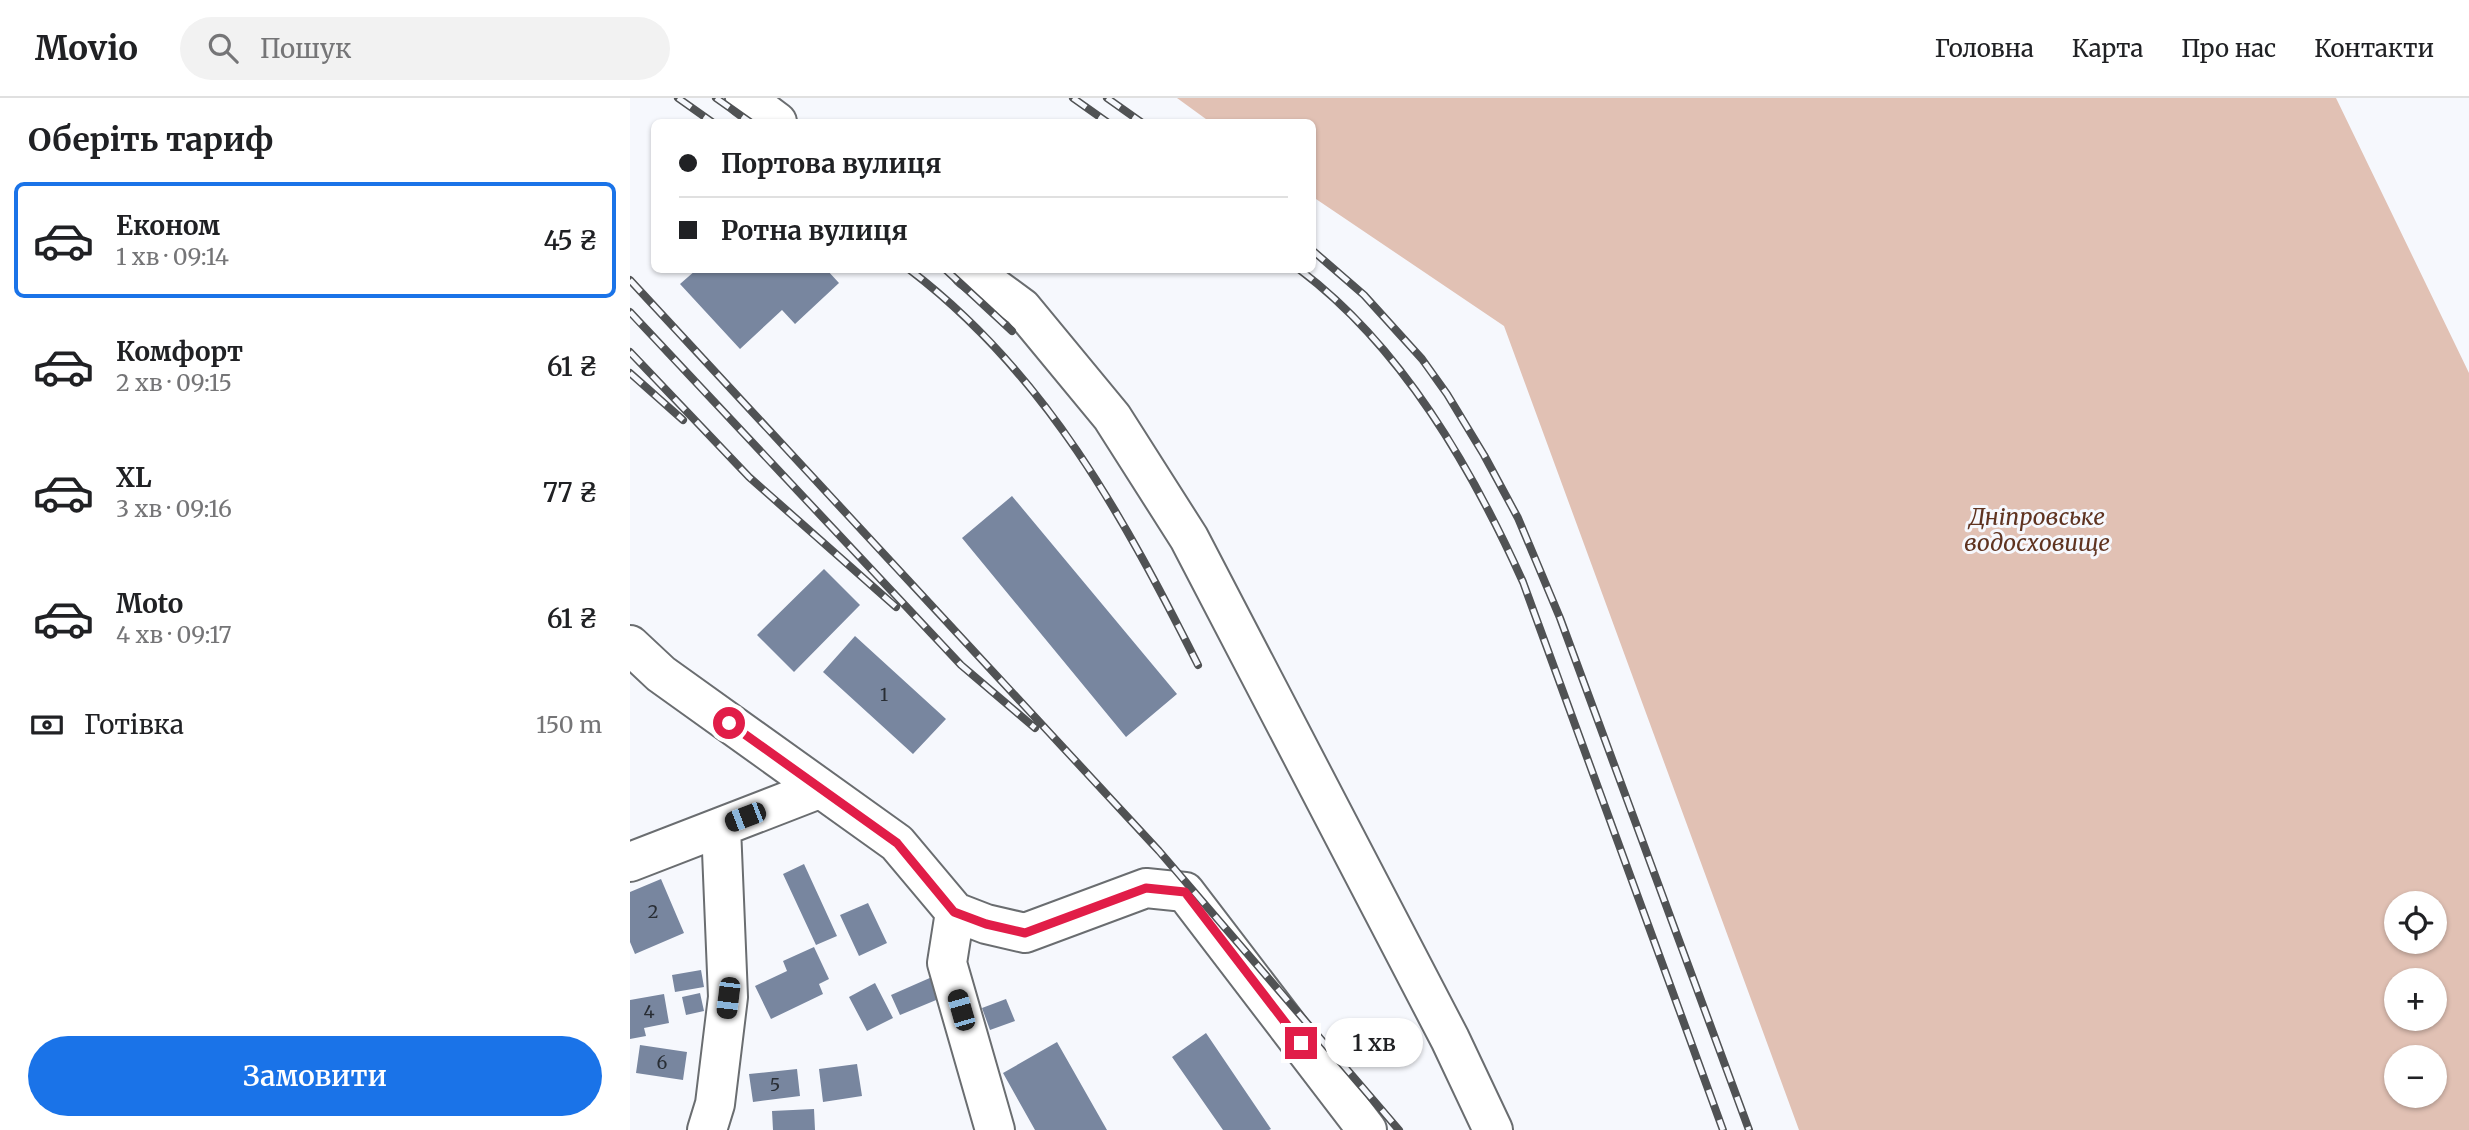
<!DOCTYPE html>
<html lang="uk">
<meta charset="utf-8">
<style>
:root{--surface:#fff;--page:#f2f2f2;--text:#202124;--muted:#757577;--line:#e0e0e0;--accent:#1a73e8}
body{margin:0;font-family:Merriweather,serif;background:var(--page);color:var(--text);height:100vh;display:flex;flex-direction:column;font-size:26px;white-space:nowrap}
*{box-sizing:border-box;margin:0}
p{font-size:23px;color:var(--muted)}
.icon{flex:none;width:38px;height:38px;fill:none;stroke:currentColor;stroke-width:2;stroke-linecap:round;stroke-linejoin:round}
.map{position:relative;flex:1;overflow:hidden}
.sheet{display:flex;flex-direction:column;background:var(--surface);width:630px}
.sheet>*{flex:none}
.hud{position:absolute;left:21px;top:21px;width:665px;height:154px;border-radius:10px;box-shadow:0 2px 5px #0004;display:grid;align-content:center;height:154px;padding:0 28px;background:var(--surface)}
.fabs{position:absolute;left:1754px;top:793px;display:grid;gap:14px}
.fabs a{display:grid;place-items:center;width:63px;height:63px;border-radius:50%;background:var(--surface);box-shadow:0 2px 5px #0004;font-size:35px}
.end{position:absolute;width:32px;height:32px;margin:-16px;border:9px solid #e11d48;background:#fff;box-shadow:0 0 0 4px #fff}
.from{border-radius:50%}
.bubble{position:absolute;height:49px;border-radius:24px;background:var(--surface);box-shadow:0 2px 5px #0004;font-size:23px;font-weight:600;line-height:49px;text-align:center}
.car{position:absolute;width:21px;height:42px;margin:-21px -10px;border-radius:9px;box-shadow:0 0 5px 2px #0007;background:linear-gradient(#222 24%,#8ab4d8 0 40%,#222 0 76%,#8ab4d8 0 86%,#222 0)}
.hud b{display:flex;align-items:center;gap:24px;height:66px;font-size:26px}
.hud b+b{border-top:2px solid var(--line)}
.hud i{width:18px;height:18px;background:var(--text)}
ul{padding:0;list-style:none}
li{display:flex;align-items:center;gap:21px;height:116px;margin:0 14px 10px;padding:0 14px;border:4px solid transparent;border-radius:10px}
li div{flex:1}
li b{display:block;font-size:26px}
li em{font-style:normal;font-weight:600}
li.current{border-color:var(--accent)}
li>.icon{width:63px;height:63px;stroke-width:1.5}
h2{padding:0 28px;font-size:32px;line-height:84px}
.pay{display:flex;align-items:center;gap:18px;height:77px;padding:0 28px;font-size:26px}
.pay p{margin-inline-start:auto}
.button{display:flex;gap:14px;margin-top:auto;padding:14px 28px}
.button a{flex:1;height:80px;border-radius:42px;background:var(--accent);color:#fff;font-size:28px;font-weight:600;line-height:80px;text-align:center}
header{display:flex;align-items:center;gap:42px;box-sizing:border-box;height:98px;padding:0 35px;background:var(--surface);border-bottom:2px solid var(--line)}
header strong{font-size:33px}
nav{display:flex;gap:38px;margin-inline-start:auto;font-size:24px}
.search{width:490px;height:63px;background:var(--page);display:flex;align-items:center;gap:18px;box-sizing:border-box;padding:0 24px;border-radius:38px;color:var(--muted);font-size:26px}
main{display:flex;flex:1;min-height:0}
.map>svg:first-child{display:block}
.water{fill:#e1c1b4;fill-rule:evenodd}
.building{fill:#78869f}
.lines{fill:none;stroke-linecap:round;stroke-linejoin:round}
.minor-casing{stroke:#6a6d70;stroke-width:42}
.minor{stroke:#fff;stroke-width:38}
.rail-casing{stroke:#505254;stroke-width:8}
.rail{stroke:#f6f8fd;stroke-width:5;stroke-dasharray:16;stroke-linecap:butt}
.route{stroke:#e11d48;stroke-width:9}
.labels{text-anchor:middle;stroke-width:6;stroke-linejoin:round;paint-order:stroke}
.number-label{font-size:18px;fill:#282d34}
.water-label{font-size:23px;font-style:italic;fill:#5f3320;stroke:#f6f8fd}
</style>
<header>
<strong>Movio</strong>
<div class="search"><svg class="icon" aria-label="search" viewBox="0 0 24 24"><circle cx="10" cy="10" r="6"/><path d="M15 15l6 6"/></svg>Пошук</div>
<nav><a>Головна</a><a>Карта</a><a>Про нас</a><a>Контакти</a></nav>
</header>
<main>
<section class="sheet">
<h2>Оберіть тариф</h2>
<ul>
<li class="current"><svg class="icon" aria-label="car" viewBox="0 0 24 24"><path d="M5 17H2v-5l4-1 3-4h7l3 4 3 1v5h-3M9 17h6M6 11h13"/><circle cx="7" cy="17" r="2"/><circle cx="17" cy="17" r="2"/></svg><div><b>Економ</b><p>1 хв · 09:14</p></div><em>45 ₴</em></li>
<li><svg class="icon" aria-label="car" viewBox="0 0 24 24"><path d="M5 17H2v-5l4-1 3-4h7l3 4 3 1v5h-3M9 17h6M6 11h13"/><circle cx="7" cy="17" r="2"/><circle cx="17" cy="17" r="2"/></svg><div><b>Комфорт</b><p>2 хв · 09:15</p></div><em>61 ₴</em></li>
<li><svg class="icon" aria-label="car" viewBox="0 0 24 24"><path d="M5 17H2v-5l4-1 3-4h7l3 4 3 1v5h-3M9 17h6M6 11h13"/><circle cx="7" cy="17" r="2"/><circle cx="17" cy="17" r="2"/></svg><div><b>XL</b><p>3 хв · 09:16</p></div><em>77 ₴</em></li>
<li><svg class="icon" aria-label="car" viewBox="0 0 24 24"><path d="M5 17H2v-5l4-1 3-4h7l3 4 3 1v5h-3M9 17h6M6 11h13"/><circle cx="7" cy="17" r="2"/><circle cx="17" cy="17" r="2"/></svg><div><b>Moto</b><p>4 хв · 09:17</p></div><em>61 ₴</em></li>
</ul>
<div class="pay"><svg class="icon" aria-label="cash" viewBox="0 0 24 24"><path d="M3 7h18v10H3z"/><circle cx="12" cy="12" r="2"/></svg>Готівка<p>150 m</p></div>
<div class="button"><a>Замовити</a></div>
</section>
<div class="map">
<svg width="1839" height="1032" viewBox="0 0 1839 1032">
<rect width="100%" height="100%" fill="#f6f8fd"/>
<path class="water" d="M547,0H1706L1839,275V1032H1169L874,228L683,99L682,24H580ZM1766,805H1804V844H1766ZM1766,882H1804V920H1766ZM1766,959H1804V998H1766Z"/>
<path class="building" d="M66,172H197L209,185L165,226L152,212L110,251L50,186Z
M382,398L547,596L496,639L332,440Z
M194,471L230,507L164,574L127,537Z
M225,538L316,621L283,656L193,574Z
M174,766L207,838L186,847L153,776Z
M31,781L54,835L5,856L0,844V794Z
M238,805L257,845L229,858L210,817Z
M184,849L199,881L189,886L193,896L141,921L125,888L157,873L153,863Z
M71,872L74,889L45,894L42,877Z
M302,879L311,900L270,917L261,897Z
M245,885L263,920L237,933L219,899Z
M70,895L74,913L56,917L52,899Z
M34,896L39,925L14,930L16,938L0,941V902Z
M376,901L385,923L360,932L352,910Z
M576,935L641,1031L639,1032H593L542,959Z
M427,944L477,1032H405L373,975Z
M10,947L57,954L53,982L6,975Z
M227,966L232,998L193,1004L189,971Z
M167,971L170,998L123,1004L119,976Z
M184,1011L185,1032H143L142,1013Z"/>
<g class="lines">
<g class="minor-casing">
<path id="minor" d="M115,0L147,24
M340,172L392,210L482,319L559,440L820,941L863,1032
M0,547L31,576L267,745L325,814L317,865L365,1032
M0,764L189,691
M325,814L356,826L395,835L516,790L555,794L737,1032
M77,1032L85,1006L98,899L91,729"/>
</g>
<use href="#minor" class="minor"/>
<g class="rail-casing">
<path id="rail" d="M48,0L82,24
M86,0L120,24
M443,0L477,24
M477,0L511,24
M682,152L734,197L792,261L817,296L854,357L888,420L930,520L1119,1032
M280,172C416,276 493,418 568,567
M316,172L382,233
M670,172C772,249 841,369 893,484L1093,1032
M0,182L529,753L769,1032
M0,214L331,567L405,630
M0,254L119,379L266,509
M0,275L53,322"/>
</g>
<use href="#rail" class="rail"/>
</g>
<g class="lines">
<path class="route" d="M99,625L267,745L324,814L356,826L395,835L516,790L555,794L671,945"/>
</g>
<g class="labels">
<g class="number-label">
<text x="254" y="603">1</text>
<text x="23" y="820">2</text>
<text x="19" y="920">4</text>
<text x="32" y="971">6</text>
<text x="145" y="993">5</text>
</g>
<g class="water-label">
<text x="1407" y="427">Дніпровське<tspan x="1407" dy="26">водосховище</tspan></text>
</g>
</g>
</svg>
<div class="fabs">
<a><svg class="icon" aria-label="locate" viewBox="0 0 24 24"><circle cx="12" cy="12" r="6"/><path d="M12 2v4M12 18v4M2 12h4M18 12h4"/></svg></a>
<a>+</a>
<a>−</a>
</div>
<i class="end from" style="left:99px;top:625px"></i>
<i class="end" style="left:671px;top:945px"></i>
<div class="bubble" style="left:695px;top:920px;width:98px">1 хв</div>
<i class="car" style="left:115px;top:719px;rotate:249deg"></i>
<i class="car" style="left:98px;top:900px;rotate:187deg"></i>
<i class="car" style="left:331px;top:912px;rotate:344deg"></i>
<div class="hud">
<b><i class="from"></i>Портова вулиця</b>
<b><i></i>Ротна вулиця</b>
</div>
</div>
</main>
